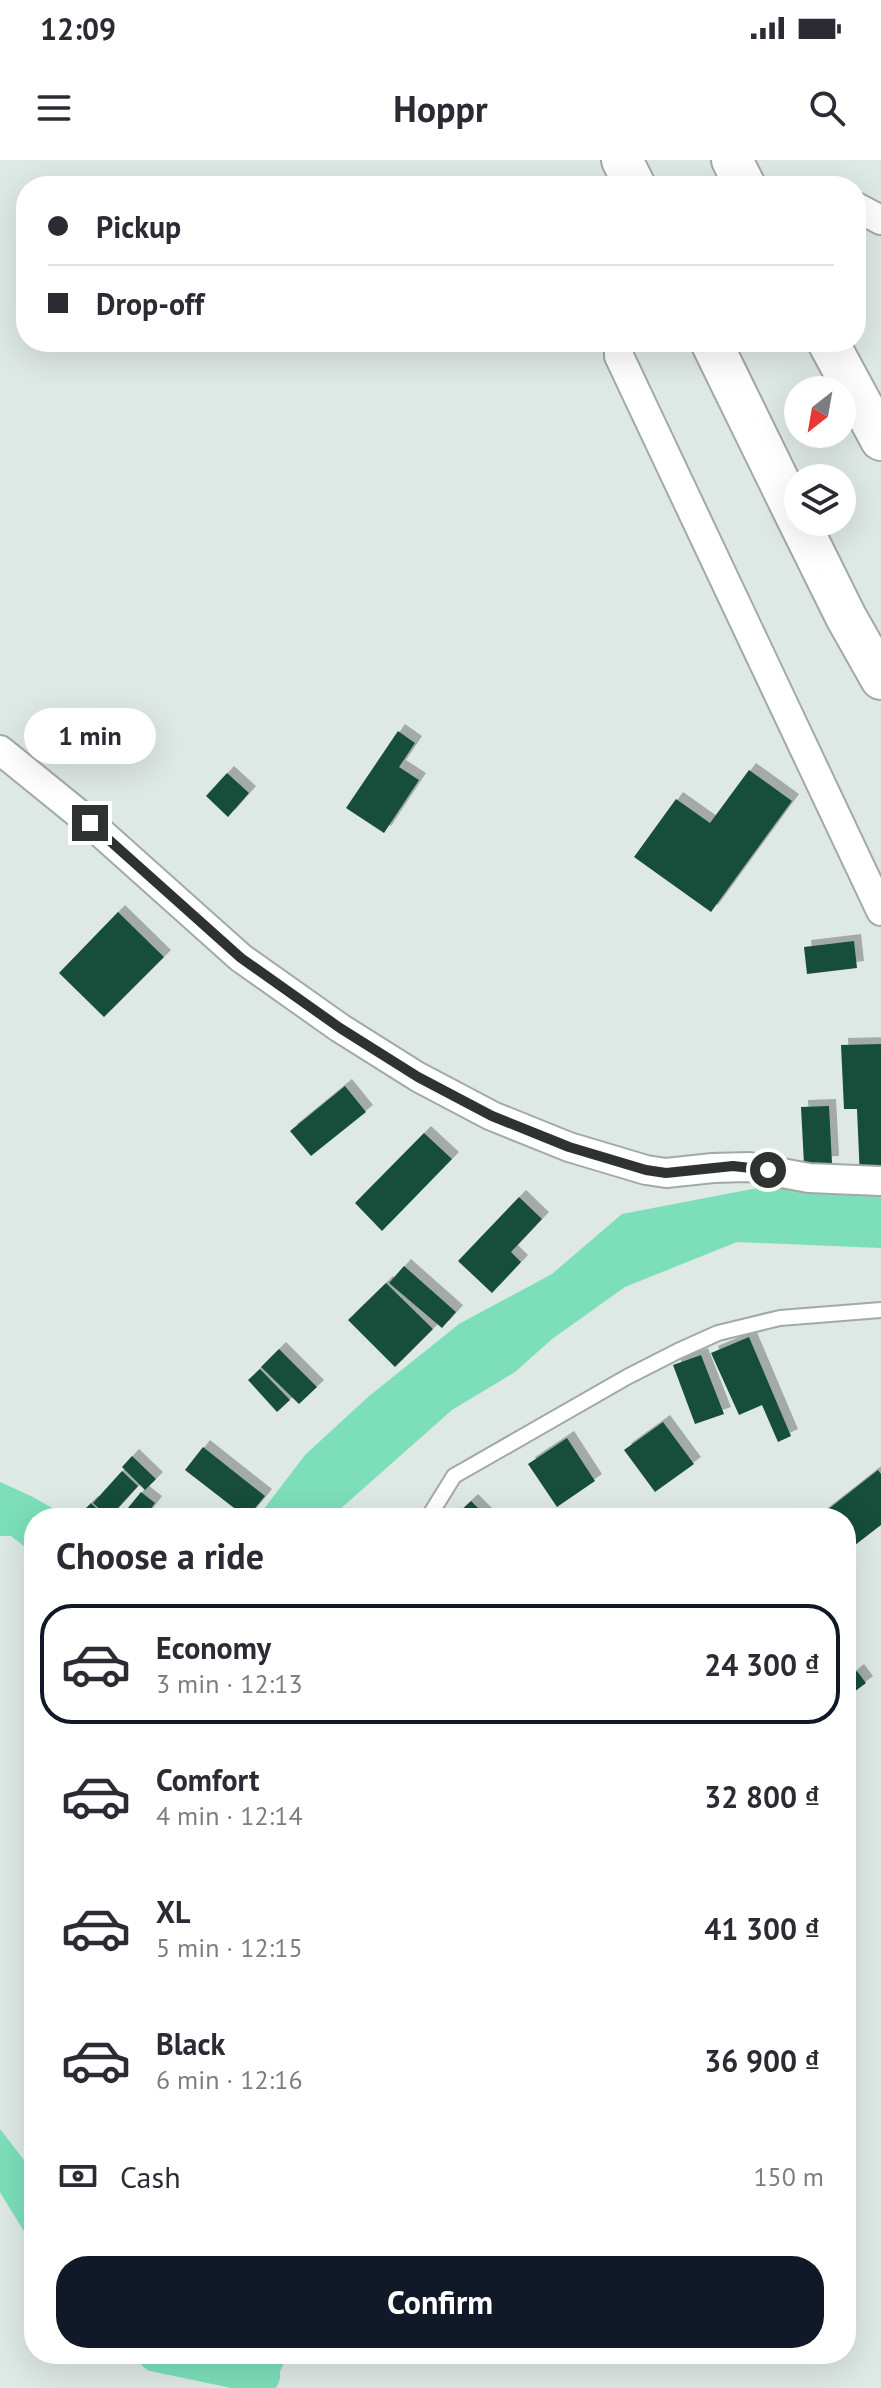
<!DOCTYPE html>
<meta charset="utf-8">
<style>
:root{--surface:#fff;--page:#f7f7f7;--text:#2b2b33;--muted:#7c7c81;--line:#e1e1e2;--accent:#111827}
body{margin:0;font-family:"PT Sans",sans-serif;background:var(--page);color:var(--text);height:100vh;display:flex;flex-direction:column;font-size:30px;white-space:nowrap}
*{box-sizing:border-box;margin:0}
p{font-size:26px;color:var(--muted)}
.icon{flex:none;width:44px;height:44px;fill:none;stroke:currentColor;stroke-width:2;stroke-linecap:round;stroke-linejoin:round}
.map{position:relative;flex:1;overflow:hidden}
.side{position:absolute;left:24px;top:1348px;width:832px;height:856px;display:flex;flex-direction:column;background:var(--surface);border-radius:32px;box-shadow:0 8px 32px #0002}
.side>*{flex:none}
.banner{position:absolute;left:16px;top:16px;width:850px;height:176px;border-radius:32px;box-shadow:0 8px 32px #0002;display:grid;align-content:center;height:176px;padding:0 32px;background:var(--surface)}
.needle{width:52px;rotate:211deg}
.controls{position:absolute;left:784px;top:216px;display:grid;gap:16px}
.controls a{display:grid;place-items:center;width:72px;height:72px;border-radius:50%;background:var(--surface);box-shadow:0 8px 32px #0002;font-size:40px}
.end{position:absolute;width:36px;height:36px;margin:-18px;border:10px solid #2e3230;background:#fff;box-shadow:0 0 0 4px #fff}
.from{border-radius:50%}
.bubble{position:absolute;height:56px;border-radius:28px;background:var(--surface);box-shadow:0 8px 32px #0002;font-size:26px;font-weight:800;line-height:56px;text-align:center}
.banner b{display:flex;align-items:center;gap:28px;height:76px;font-size:30px}
.banner b+b{border-top:2px solid var(--line)}
.banner i{width:20px;height:20px;background:var(--text)}
ul{padding:0;list-style:none}
li{display:flex;align-items:center;gap:24px;height:120px;margin:0 16px 12px;padding:0 16px;border:4px solid transparent;border-radius:32px}
li div{flex:1}
li b{display:block;font-size:30px}
li em{font-style:normal;font-weight:800}
li.selected{border-color:var(--accent)}
li>.icon{width:72px;height:72px;stroke-width:1.5}
h2{padding:0 32px;font-size:36px;line-height:96px}
.pay{display:flex;align-items:center;gap:20px;height:88px;padding:0 32px;font-size:30px}
.pay p{margin-inline-start:auto}
.cta{display:flex;gap:16px;margin-top:auto;padding:16px 32px}
.cta a{flex:1;height:92px;border-radius:32px;background:var(--accent);color:#fff;font-size:32px;font-weight:800;line-height:92px;text-align:center}
.status{display:flex;justify-content:space-between;align-items:center;height:56px;padding:0 40px;background:var(--surface);direction:ltr}
.status svg{height:22px;fill:currentColor}
header{display:flex;justify-content:space-between;align-items:center;height:104px;padding:0 32px;background:var(--surface);font-size:36px;font-weight:800}
.map>svg:first-child{display:block}
.water{fill:#7cdfba}
.lines{fill:none;stroke-linecap:round;stroke-linejoin:round}
.canal{stroke:#7cdfba;stroke-width:36}
.building{fill:#164d3b;filter:url(#shadow)}
.service-casing{stroke:#a1aaa6;stroke-width:18}
.minor-casing{stroke:#a1aaa6;stroke-width:32}
.secondary-casing{stroke:#a1aaa6;stroke-width:44}
.service{stroke:#fff;stroke-width:14}
.minor{stroke:#fff;stroke-width:28}
.secondary{stroke:#fff;stroke-width:40}
.route{stroke:#2e3230;stroke-width:10}
</style>
<div class="status"><b>12:09</b><svg viewBox="0 0 49 12"><path d="M0 12V9h3v3zM5 12V6h3v6zM10 12V3h3v9zM15 12V0h3v12zM26 1h20v11H26zM47 4h2v5h-2z"/></svg></div>
<header><svg class="icon" aria-label="menu" viewBox="0 0 24 24"><path d="M4 6h16M4 12h16M4 18h16"/></svg>Hoppr<svg class="icon" aria-label="search" viewBox="0 0 24 24"><circle cx="10" cy="10" r="6"/><path d="M15 15l6 6"/></svg></header>
<div class="map">
<svg width="881" height="2228" viewBox="0 0 881 2228">
<defs>
<filter id="shadow"><feDropShadow dx="7" dy="-7" stdDeviation="0" flood-color="#0004"/></filter>
</defs>
<rect width="100%" height="100%" fill="#dee8e4"/>
<path class="water" d="M779,1024L881,1026V1088L737,1082L625,1127L552,1179L515,1212L452,1250L330,1358H257L305,1295L368,1237L459,1164L552,1114L622,1054Z
M0,1322L31,1336L70,1358H34V1394L11,1376H0Z
M0,1969L34,2013V2088L0,2032Z
M139,2194H289L279,2213L210,2216Z"/>
<g class="lines">
<path class="canal" d="M156,2194L262,2216"/>
</g>
<path class="building" d="M398,571L415,583L399,607L419,620L384,673L346,648Z
M749,610L792,641L711,752L634,697L676,639L710,663Z
M227,613L249,633L228,657L206,636Z
M118,752L164,797L104,857L59,813Z
M854,781L857,808L807,814L804,787Z
M881,884V1017L860,1018L857,949H844L841,885Z
M345,926L366,952L311,996L290,971Z
M829,946L832,1003L804,1004L801,947Z
M424,973L452,999L382,1071L355,1043Z
M519,1037L542,1059L511,1092L521,1102L492,1133L458,1101Z
M404,1106L456,1152L442,1168L389,1123Z
M386,1123L433,1169L395,1207L348,1160Z
M749,1177L791,1276L778,1282L762,1245L739,1255L711,1193Z
M279,1189L317,1227L299,1244L261,1207Z
M701,1195L724,1254L695,1264L673,1205Z
M260,1209L290,1240L277,1252L248,1220Z
M663,1262L694,1304L655,1332L624,1290Z
M567,1278L595,1321L557,1347L528,1304Z
M203,1287L265,1336L247,1358L185,1310Z
M132,1296L156,1319L145,1330L122,1307Z
M878,1310L881,1314V1365L846,1392V1358H817Z
M122,1311L138,1326L109,1358L93,1343Z
M141,1332L155,1343L144,1358H128L123,1354Z
M471,1341L488,1358H453Z
M91,1343L93,1345L107,1358H92L84,1350Z
M857,1511L866,1523L846,1538V1520Z"/>
<g class="lines">
<g class="service-casing">
<path id="service" d="M428,1358L454,1316L627,1217L678,1191L718,1173L780,1158L881,1150"/>
</g>
<g class="minor-casing">
<path id="minor" d="M856,47L881,60
M619,182V196L881,751
M0,590L90,663L241,798L340,868L418,917L492,956L569,987L646,1010L666,1013L713,1008L749,1007L809,1018L881,1021"/>
</g>
<g class="secondary-casing">
<path id="secondary" d="M622,0L635,26
M732,0L745,26
M711,182L798,360
M828,182L881,280
M799,362L846,457L881,519"/>
</g>
<use href="#service" class="service"/>
<use href="#minor" class="minor"/>
<use href="#secondary" class="secondary"/>
</g>
<g class="lines">
<path class="route" d="M90,663L241,798L340,868L418,917L492,956L569,987L646,1010L666,1013L733,1006L768,1010"/>
</g>
</svg>
<div class="controls">
<a><svg class="needle" viewBox="-14 -14 28 28"><path d="M0-13l5 13h-10z" fill="#e53935"/><path d="M0 13l5-13h-10z" fill="#7c7c81"/></svg></a>
<a><svg class="icon" aria-label="layers" viewBox="0 0 24 24"><path d="M12 4l9 5-9 5-9-5zM3 14l9 5 9-5"/></svg></a>
</div>
<i class="end from" style="left:768px;top:1010px"></i>
<i class="end" style="left:90px;top:663px"></i>
<div class="bubble" style="left:24px;top:548px;width:132px">1 min</div>
<div class="banner">
<b><i class="from"></i>Pickup</b>
<b><i></i>Drop-off</b>
</div>
<section class="side">
<h2>Choose a ride</h2>
<ul>
<li class="selected"><svg class="icon" aria-label="car" viewBox="0 0 24 24"><path d="M5 17H2v-5l4-1 3-4h7l3 4 3 1v5h-3M9 17h6M6 11h13"/><circle cx="7" cy="17" r="2"/><circle cx="17" cy="17" r="2"/></svg><div><b>Economy</b><p>3 min · 12:13</p></div><em>24 300 ₫</em></li>
<li><svg class="icon" aria-label="car" viewBox="0 0 24 24"><path d="M5 17H2v-5l4-1 3-4h7l3 4 3 1v5h-3M9 17h6M6 11h13"/><circle cx="7" cy="17" r="2"/><circle cx="17" cy="17" r="2"/></svg><div><b>Comfort</b><p>4 min · 12:14</p></div><em>32 800 ₫</em></li>
<li><svg class="icon" aria-label="car" viewBox="0 0 24 24"><path d="M5 17H2v-5l4-1 3-4h7l3 4 3 1v5h-3M9 17h6M6 11h13"/><circle cx="7" cy="17" r="2"/><circle cx="17" cy="17" r="2"/></svg><div><b>XL</b><p>5 min · 12:15</p></div><em>41 300 ₫</em></li>
<li><svg class="icon" aria-label="car" viewBox="0 0 24 24"><path d="M5 17H2v-5l4-1 3-4h7l3 4 3 1v5h-3M9 17h6M6 11h13"/><circle cx="7" cy="17" r="2"/><circle cx="17" cy="17" r="2"/></svg><div><b>Black</b><p>6 min · 12:16</p></div><em>36 900 ₫</em></li>
</ul>
<div class="pay"><svg class="icon" aria-label="cash" viewBox="0 0 24 24"><path d="M3 7h18v10H3z"/><circle cx="12" cy="12" r="2"/></svg>Cash<p>150 m</p></div>
<div class="cta"><a>Confirm</a></div>
</section>
</div>
